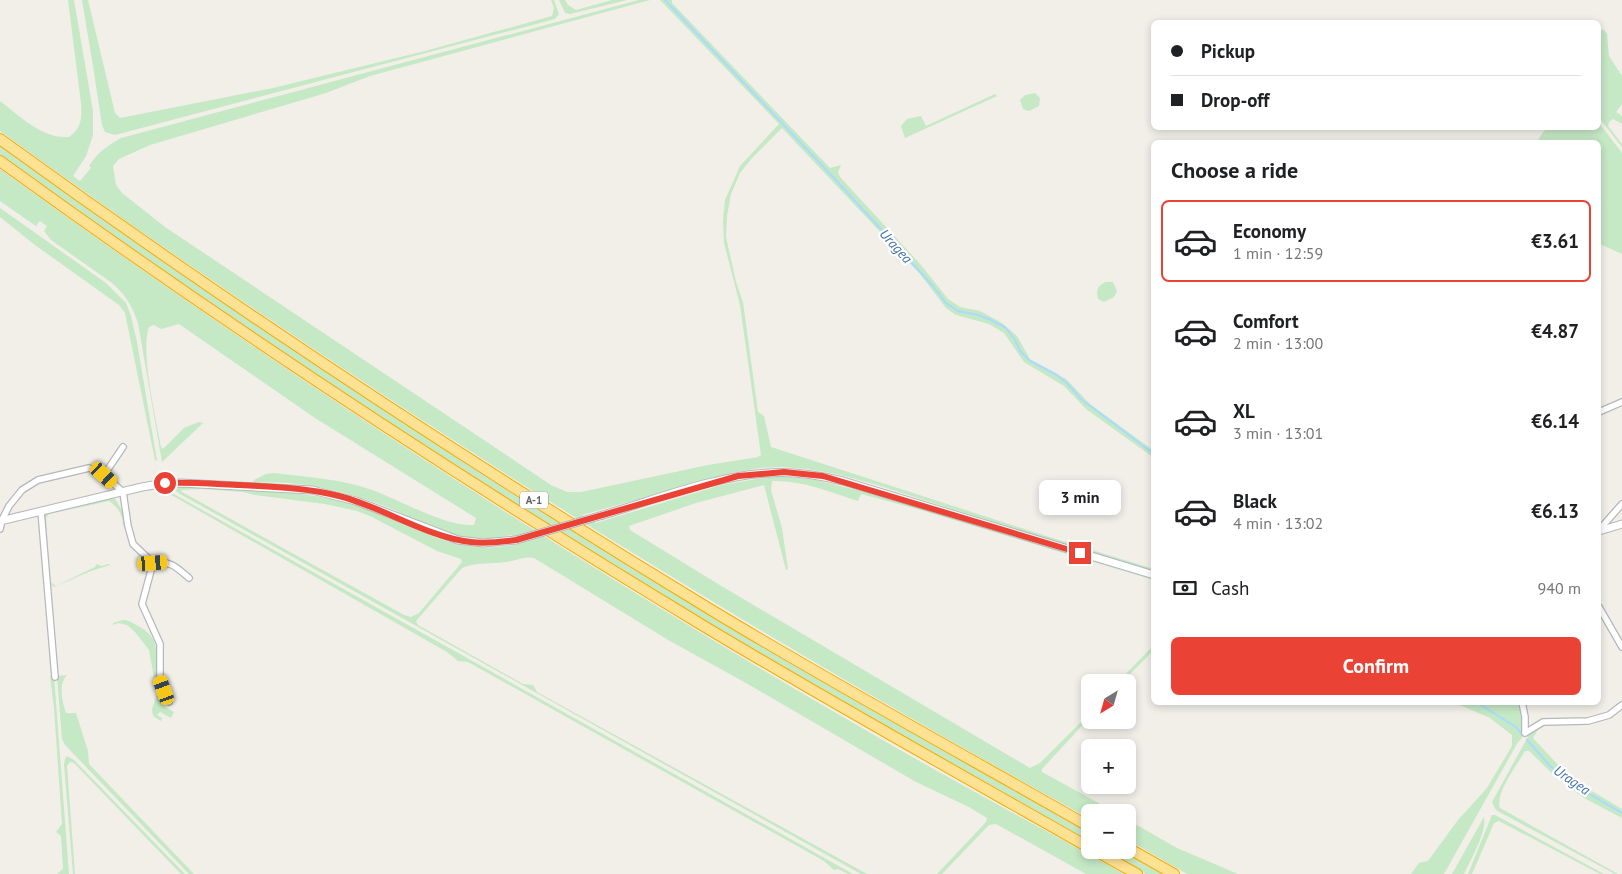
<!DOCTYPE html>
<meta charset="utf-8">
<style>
:root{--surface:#fff;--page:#f2f2f2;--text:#202124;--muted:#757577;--line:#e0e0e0;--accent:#ea4335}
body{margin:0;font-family:"PT Sans",sans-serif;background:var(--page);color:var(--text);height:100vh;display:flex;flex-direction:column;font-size:19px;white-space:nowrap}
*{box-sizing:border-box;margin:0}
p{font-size:16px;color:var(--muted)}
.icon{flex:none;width:28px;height:28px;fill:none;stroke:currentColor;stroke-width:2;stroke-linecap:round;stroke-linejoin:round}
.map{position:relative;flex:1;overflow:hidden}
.drawer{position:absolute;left:1151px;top:140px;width:450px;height:565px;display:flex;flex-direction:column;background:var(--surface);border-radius:8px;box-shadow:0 2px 8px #0003}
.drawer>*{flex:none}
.guide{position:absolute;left:1151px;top:20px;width:450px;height:110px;border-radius:8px;box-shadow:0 2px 8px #0003;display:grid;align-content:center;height:110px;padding:0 20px;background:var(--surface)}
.needle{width:32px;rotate:217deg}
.buttons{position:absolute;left:1081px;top:674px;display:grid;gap:10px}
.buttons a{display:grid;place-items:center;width:55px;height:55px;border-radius:8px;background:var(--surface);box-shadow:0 2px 8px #0003;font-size:25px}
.end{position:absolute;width:22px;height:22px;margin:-11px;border:6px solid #ea4335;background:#fff;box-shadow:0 0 0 2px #fff}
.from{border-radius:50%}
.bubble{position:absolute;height:35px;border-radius:8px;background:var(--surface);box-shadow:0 2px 8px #0003;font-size:16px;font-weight:700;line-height:35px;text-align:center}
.car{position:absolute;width:15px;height:30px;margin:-15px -8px;border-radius:6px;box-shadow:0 0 4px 1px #0007;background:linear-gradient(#f5c518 24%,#345 0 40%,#f5c518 0 76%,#345 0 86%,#f5c518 0)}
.guide b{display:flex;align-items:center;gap:18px;height:48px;font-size:19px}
.guide b+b{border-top:1px solid var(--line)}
.guide i{width:12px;height:12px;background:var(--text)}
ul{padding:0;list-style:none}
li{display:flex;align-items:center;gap:15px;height:82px;margin:0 10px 8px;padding:0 10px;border:2px solid transparent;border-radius:8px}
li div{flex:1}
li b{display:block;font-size:19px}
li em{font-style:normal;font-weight:700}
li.active{border-color:var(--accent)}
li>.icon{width:45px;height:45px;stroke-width:1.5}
h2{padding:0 20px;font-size:22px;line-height:60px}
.pay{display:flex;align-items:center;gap:12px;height:55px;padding:0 20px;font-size:19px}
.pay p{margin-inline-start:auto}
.action{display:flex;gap:10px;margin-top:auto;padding:10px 20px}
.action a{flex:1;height:58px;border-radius:8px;background:var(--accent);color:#fff;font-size:20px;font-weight:700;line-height:58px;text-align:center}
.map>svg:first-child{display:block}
.green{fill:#c5e8c5;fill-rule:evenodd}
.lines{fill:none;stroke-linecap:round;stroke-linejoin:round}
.stream{stroke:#aadaff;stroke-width:2}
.minor-casing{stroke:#b5b8bc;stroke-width:8}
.tertiary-casing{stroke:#b5b8bc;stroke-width:9}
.motorway-casing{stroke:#f9ab00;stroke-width:12}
.minor{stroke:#fff;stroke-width:5.5}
.tertiary{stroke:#fff;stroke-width:7}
.motorway{stroke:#fde293;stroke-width:10}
.tertiary-bridge-casing{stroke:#b5b8bc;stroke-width:9;stroke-linecap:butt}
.tertiary-bridge{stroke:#fff;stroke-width:7}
.route{stroke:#ea4335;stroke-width:6}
.labels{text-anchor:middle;stroke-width:4.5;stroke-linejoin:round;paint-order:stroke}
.shield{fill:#fff;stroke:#8f9295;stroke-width:1}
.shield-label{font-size:11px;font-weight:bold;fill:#5f6368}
.water-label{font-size:14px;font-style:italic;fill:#4174aa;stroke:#fff}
</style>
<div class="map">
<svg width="1622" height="874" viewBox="0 0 1622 874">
<rect width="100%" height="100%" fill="#f1efe8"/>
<path class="green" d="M68,0H74L93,111V135L86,156L73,176L80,181L91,168L89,166C98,152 107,146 121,138L639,0H650L370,76L326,93L150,145L119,159L113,166L116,185L122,193L165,227L551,485L567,492H581L708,465L758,457L761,455L740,305L724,243L723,220L725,200L740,166L779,124L660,0H672V3L830,168L841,165L838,172L840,177L921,265L948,299L960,307L980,311L1002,323L1017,336L1031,361L1066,379L1090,404L1154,451V458L1086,409L1064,386L1024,362L1004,333L989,324L956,315L946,308L920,274L782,128L752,158L740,173L731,194L727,216L726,237L736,282L743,302L758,412L764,416L771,447L1046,536L1154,569V571L1021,531L877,485L837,474L807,469L782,467L759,468L732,473L582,515L596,523L721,485L768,477H790L816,480L885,497L1154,578V580L917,509L861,494L858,501C830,492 802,480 772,481L771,490L782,528L788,569L786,570L764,485L696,503L629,526L630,530L723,587L1030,768L1040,763L1090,713V717L1042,769V772L1115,812H1090V819C714,611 348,384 0,131V101C20,116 42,139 69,137C82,128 82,117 81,103Z
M82,0H88L115,113L120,118L273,88L425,51L552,16L554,8L551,0H554L559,14L555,19L115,135L105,132L102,125L93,66Z
M559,0H565L568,5L576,10L612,0H627L570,14L565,13Z
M1599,29L1604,30L1607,34L1609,56L1622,76V104L1616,112L1622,116V124L1613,119L1609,122L1608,126L1622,144V147L1600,119H1599Z
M1035,93L1040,98L1039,106L1029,111L1023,109L1020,100L1025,95Z
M995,94L997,96L905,138L901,126L907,119L921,116L926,126Z
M1599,123L1622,153V254L1602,245L1599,242V142H1537L1543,132L1548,128H1599Z
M0,145L231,308L334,377L868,707L1090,832V842L864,715L659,594L438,455L226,315L17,168L0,156Z
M0,169C274,367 558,552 850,721C940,774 1032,823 1124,874H1086L996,824L989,825L942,874H937L986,822L987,818L969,807L916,782L746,683L670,641L534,558C524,556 516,561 506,562C491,564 476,562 462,568L416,621L418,625L523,684L533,685L537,692L867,874H861L180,494L171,488L174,485C228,488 284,489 337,500C403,514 449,562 522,543L511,535C500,537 489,539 477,539C445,538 416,519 387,507C345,491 298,479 253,483L254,480L266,474L274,473C307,477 341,479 372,490C400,500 446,527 474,525L476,518L315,418L179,324L161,329L154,325L149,327C140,351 156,419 161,447L163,449L184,428L199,422L203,423L162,462L138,323C132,306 126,295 112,283L51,240L44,231L47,226L40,221L36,226L0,201ZM203,489L243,492L255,495L325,504L357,511L370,516L437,551L461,559L462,562L419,613L411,617L404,615L182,492L181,490Z
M0,208L106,283L126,303L131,316L137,342L157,461L155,460L125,313L119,305L35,245L0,217Z
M1106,282H1113L1117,291L1114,297L1104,302L1098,299C1096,290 1097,286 1106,282Z
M157,487L163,488L853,874H848L838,869L834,870L824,861L468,662L458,661L447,652L168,493L155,489L149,491L148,489Z
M114,497L123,512L125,526H123C123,515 118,507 109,501L49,514L46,518L50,582L56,586L95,567L97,564L101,566L109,564L110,565L91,571L54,587L49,582L44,517L45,513Z
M123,620C130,620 134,624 140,627C165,642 152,658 158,680C160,685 163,690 165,694L164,696V706L174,712L171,718L160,712L157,715L162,718L161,721L153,716L152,709L157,694L149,650L135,632L127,625L118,623L113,625V623Z
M1154,645V650L1122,682H1118Z
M67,675C58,684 62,702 66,713H76L88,751L89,764L194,874H189L65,745L62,739L57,676Z
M50,676H54L69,874H57L63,869L61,836L56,832L62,824L54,708Z
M1502,702L1505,704L1508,703H1518C1522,715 1530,732 1518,742L1444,874H1411L1419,863L1428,861L1458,820L1487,788L1512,746V735L1490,718L1455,703Z
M1539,728L1533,738L1570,778L1622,809V818L1584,798L1557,778L1529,751H1525C1517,765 1495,793 1500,808L1618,874H1615L1503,814L1496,810L1492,802L1530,733Z
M67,756L74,760L185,874H181L74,763L70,762L67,766L75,874H73L64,764L65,759Z
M1492,815H1495L1604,874H1600L1499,821L1494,823L1472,874H1468Z
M1484,817C1487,832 1471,859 1464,874H1452Z
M1128,820L1177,848L1238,874H1187L1128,840Z
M1104,850H1122L1164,874H1146Z"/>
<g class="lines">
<path class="stream" d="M665,0L834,178L933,286L946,303L958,311L978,315L991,320L1006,328L1015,340L1020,351L1029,360L1057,375L1069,385L1081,399L1154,454
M1476,702L1516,727L1521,733
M1527,740L1551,767L1591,795L1622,813"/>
<g class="minor-casing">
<path id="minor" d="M1599,412L1622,402
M104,475L123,447
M41,511L55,677
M0,529L2,520L9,506L22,490L38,480L89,468L104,475L123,492L128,526L133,544L153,563L142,604L160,644V677L169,702
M1599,530L1622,504
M153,563C171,561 175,566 189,578
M1599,607L1622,647
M1522,702L1525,717V733
M1525,733L1543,722L1588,721L1609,715L1622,705"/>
</g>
<g class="tertiary-casing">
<path id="tertiary" d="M603,515C654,500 714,476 767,473C792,471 818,475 843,481L1154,575
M0,521L142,487L159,484L181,483L312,490L356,501L458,540L483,543L516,540
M1599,531L1622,524"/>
</g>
<g class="motorway-casing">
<path id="motorway" d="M0,139C230,306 469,463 713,611C837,686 964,755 1090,827
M0,161C227,326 462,480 702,625C830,702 960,774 1090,848
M1128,848L1174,874
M1094,850L1137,874"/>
</g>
<use href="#minor" class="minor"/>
<use href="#tertiary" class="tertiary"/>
<use href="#motorway" class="motorway"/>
<g class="tertiary-bridge-casing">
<path id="tertiary-bridge" d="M516,540L603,515"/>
</g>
<use href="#tertiary-bridge" class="tertiary-bridge"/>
</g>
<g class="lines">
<path class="route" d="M165,483C190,482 216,484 241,485C274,487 307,488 339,496C383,507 426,537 471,542C486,544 501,542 516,540L738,476L784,472L823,476L1080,553"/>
</g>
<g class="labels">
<rect class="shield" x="520" y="491.5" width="28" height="17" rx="4"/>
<g class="shield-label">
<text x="534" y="504">A-1</text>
</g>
<g class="water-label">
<text transform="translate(896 246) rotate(48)" y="5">Uragea</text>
<text transform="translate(1572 780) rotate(34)" y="5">Uragea</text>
</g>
</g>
</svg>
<div class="buttons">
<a><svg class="needle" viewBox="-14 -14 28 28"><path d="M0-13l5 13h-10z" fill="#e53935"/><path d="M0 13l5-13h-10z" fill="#757577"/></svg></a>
<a>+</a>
<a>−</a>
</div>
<i class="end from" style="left:165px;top:483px"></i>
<i class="end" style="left:1080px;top:553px"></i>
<div class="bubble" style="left:1039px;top:480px;width:82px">3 min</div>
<i class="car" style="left:104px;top:475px;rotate:132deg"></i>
<i class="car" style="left:153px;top:563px;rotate:86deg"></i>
<i class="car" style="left:164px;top:690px;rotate:340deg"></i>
<div class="guide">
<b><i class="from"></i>Pickup</b>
<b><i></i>Drop-off</b>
</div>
<section class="drawer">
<h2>Choose a ride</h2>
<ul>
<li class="active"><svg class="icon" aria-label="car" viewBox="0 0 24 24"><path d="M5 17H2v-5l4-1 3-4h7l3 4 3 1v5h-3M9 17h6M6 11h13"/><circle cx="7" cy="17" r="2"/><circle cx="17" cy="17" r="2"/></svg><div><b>Economy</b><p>1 min · 12:59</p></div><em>€3.61</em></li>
<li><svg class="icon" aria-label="car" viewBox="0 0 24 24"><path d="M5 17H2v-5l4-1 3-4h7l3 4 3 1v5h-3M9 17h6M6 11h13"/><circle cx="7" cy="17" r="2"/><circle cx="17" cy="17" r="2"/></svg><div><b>Comfort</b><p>2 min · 13:00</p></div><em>€4.87</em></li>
<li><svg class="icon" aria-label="car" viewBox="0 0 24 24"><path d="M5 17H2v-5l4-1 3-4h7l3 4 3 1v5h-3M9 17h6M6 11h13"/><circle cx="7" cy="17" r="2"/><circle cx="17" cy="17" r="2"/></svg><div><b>XL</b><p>3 min · 13:01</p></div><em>€6.14</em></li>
<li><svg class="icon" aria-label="car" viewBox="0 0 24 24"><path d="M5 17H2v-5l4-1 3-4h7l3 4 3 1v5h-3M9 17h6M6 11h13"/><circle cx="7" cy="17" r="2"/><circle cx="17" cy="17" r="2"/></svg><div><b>Black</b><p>4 min · 13:02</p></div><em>€6.13</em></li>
</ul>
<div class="pay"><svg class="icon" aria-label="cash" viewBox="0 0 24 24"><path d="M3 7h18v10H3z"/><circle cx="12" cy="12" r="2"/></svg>Cash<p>940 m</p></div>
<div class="action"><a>Confirm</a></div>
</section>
</div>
